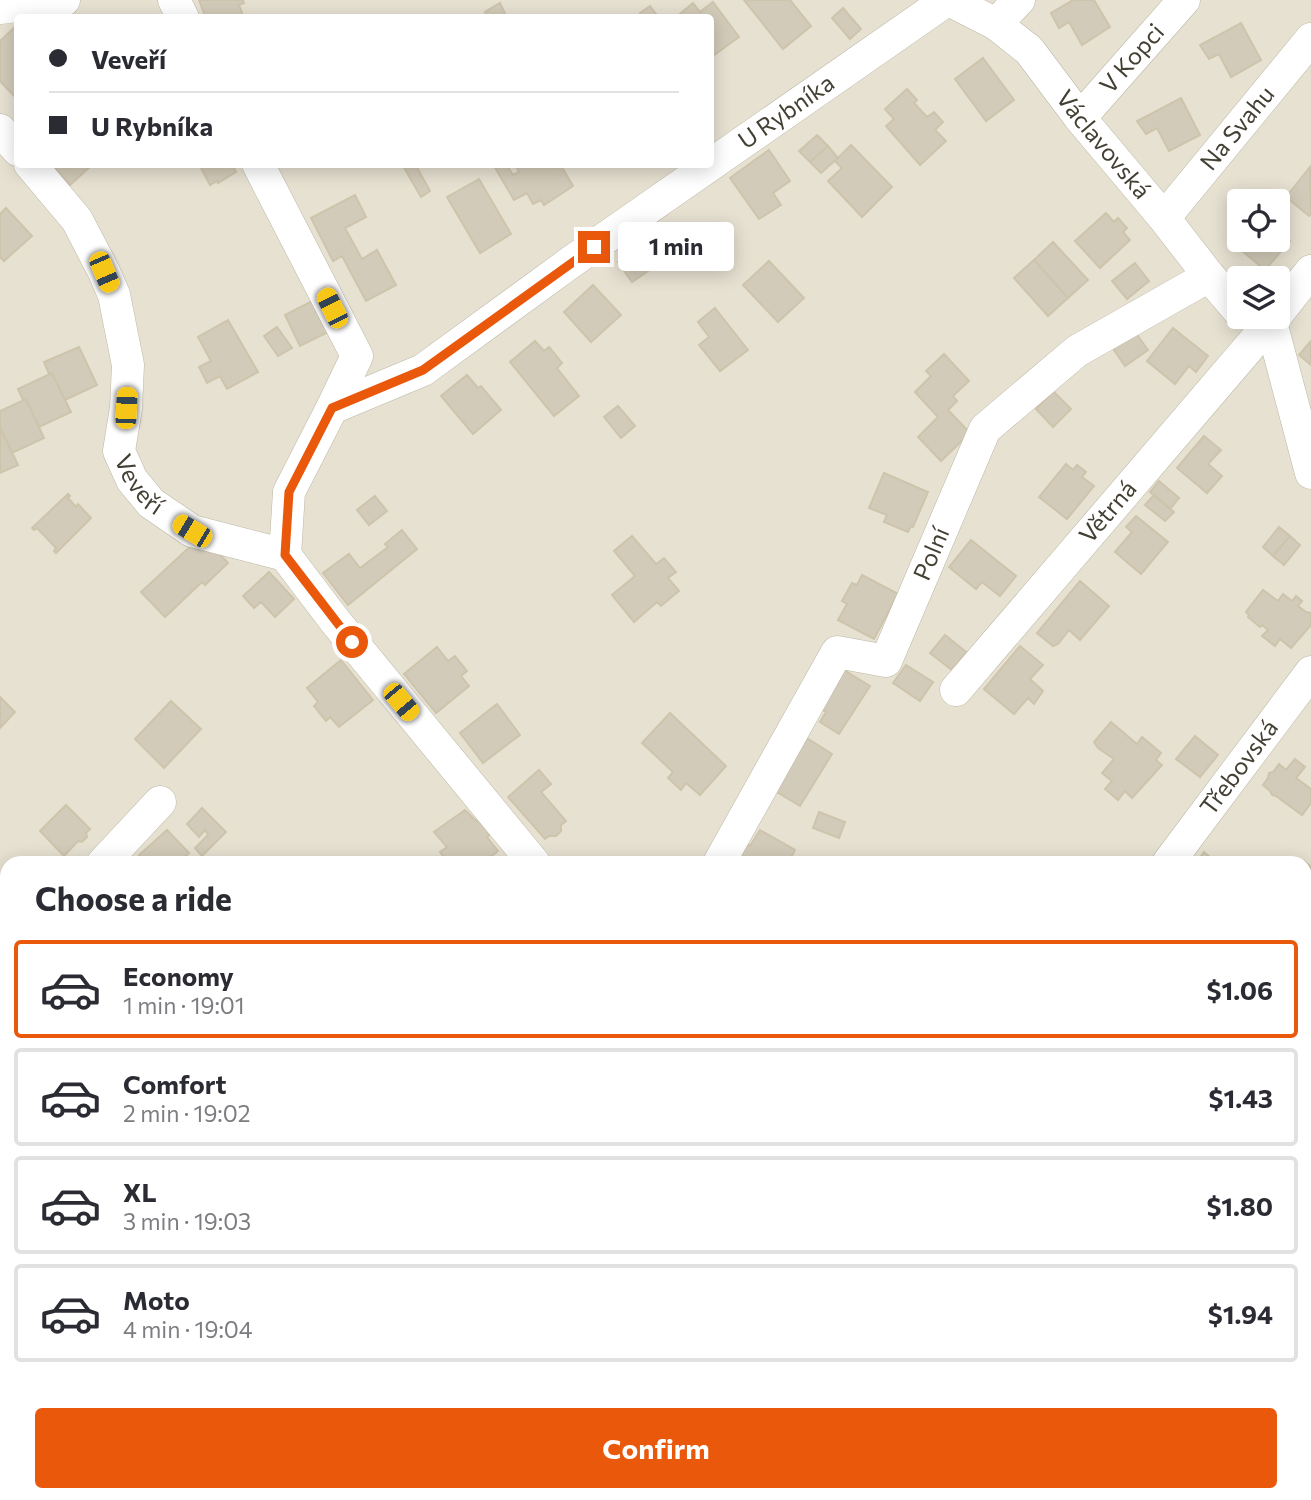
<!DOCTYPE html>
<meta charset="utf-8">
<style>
:root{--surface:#fff;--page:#f7f7f7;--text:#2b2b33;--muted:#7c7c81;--line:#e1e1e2;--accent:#ea580c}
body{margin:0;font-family:Commissioner,sans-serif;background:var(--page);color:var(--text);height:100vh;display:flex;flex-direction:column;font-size:26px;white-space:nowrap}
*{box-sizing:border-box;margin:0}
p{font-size:23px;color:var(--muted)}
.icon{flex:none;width:38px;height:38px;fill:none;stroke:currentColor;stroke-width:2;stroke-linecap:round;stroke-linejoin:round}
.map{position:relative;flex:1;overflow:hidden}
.sheet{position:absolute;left:0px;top:856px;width:1312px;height:646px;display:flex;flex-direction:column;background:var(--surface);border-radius:21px 21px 0 0;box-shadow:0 4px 18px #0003}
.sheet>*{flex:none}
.guide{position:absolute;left:14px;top:14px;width:700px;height:154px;border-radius:7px;box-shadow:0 4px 18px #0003;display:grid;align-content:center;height:154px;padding:0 35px;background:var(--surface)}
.buttons{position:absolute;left:1227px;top:189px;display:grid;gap:14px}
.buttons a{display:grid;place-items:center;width:63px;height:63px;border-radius:7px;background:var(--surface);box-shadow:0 4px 18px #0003;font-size:35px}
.end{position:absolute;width:32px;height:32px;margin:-16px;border:9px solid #ea580c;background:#fff;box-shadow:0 0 0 4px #fff}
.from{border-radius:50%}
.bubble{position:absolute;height:49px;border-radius:7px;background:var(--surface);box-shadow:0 4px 18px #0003;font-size:23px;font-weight:700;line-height:49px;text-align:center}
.car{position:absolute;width:21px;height:42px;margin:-21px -10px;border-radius:9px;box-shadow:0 0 5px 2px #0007;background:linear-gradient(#f5c518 24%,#345 0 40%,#f5c518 0 76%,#345 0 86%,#f5c518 0)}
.guide b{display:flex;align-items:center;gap:24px;height:66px;font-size:26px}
.guide b+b{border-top:2px solid var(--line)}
.guide i{width:18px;height:18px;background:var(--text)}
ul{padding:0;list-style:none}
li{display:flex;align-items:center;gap:21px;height:98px;margin:0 14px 10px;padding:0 21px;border:4px solid var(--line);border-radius:7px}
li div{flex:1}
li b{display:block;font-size:26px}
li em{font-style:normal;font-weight:700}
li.on{border-color:var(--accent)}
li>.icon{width:63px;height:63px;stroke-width:1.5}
h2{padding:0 35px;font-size:32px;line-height:84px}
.action{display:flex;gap:14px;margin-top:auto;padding:14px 35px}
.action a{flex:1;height:80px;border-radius:7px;background:var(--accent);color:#fff;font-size:28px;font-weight:700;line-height:80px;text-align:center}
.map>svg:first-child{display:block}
.residential{fill:#e6e1d1;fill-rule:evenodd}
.green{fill:#c6e6ab}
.building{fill:#d3cbb9;stroke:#cec4ac;stroke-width:2}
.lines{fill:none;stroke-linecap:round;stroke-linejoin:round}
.minor-casing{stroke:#bdb7a6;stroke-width:33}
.minor{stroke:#fff;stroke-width:32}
.route{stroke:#ea580c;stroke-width:9}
.labels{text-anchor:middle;stroke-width:6;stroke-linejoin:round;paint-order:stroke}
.street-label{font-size:24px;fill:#433f33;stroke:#fff}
</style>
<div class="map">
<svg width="1311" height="1500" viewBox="0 0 1311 1500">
<rect width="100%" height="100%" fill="#f2efe3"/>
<path class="residential" d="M0,0H1311V1500H914L908,1495L1306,1494V863H7V1448L0,1441ZM18,18H710V164H18ZM1239,201H1278V240H1239ZM1239,278H1278V317H1239Z
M58,1495H172L167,1500H64Z"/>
<path class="green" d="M188,1495V1494L855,1495L851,1500H184Z"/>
<path class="building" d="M199,0H243L244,3L239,5L244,18H206Z
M744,0H790L811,26L783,49Z
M1073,0H1094L1110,27L1082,45L1069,22L1059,28L1051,13Z
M713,2L739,37L710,58V18H675L693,3L700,12Z
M500,3L507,18H488L485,12Z
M650,6L659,18H643L640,13Z
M843,8L861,29L850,39L832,18Z
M1241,23L1261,60L1231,77L1219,54L1209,59L1200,45Z
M16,26L18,27V100L0,81V41Z
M983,58L1014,100L986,121L955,79Z
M907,89L917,100L914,103L927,117L934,112L943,122L935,130L946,141L920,165L886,126L894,119L885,109Z
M1181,98L1200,135L1169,151L1157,128L1146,134L1137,121Z
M817,135L828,146L810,162L799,151Z
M851,145L892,187L862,217L828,181L842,168L835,161Z
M828,146L838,158L821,173L810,162Z
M769,150L790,181L773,193L781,205L759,219L730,178Z
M51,164H93L70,185Z
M199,164H232L236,172L218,183L217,181L210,185Z
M402,164H415L430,191L421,197Z
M493,164H506L513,175L519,172L515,164H552L554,168L560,164L573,186L544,205L541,200L533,204L527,193L514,200Z
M1310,167L1311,214L1309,216L1286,197Z
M479,179L511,234L480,253L447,197Z
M355,195L366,217L345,228L362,259L377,250L396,285L366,301L342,256L333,261L311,218Z
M6,208L32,236L4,261L0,257V214Z
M1106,213L1114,222L1118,218L1127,228L1123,232L1130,240L1100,268L1075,241Z
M1278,231L1290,241L1265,270L1241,250L1249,240H1278Z
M1053,242L1088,280L1068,298L1034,260Z
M640,245L655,266L632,282L618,262Z
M1034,260L1068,298L1048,316L1014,278Z
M769,261L804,298L778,322L743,285Z
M1135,263L1149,281L1127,299L1112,281Z
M593,285L621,315L591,342L564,312Z
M316,299L332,330L300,346L285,315Z
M715,308L748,350L720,371L699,345L709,337L698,322Z
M228,320L258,372L227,389L220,376L207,383L199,367L211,361L198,337Z
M277,327L292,348L278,356L264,336Z
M1173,328L1208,356L1196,372L1189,366L1175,384L1147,361Z
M1135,332L1148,350L1125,366L1112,347Z
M535,341L544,351L549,347L562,363L557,368L579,396L554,416L510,362Z
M1311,341V365L1299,355Z
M79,347L97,385L65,400L52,373L49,374L44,362Z
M944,354L969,381L953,396L957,401L948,410L970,433L941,461L918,437L938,417L915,392L931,376L926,371Z
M52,373L71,412L39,427L26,399L23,400L18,389Z
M467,375L478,388L481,386L501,410L473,434L441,396Z
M1053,391L1071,409L1053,427L1036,409Z
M26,399L44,438L12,453L0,427V411Z
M618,406L635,426L621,438L604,417Z
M0,427L18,465L0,473Z
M1204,436L1221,450L1208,464L1222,476L1207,493L1177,468Z
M1066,464L1073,470L1077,465L1086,472L1082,477L1094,486L1067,519L1039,497Z
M884,473L928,492L913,527L911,526L908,532L884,522L887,515L869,508Z
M1159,481L1179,498L1170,509L1150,492Z
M68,494L70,496L68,498L76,507L78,504L91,518L56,553L54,551L56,548L37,528L34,530L32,528Z
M1154,495L1174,512L1165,521L1145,505Z
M375,496L387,511L369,525L357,510Z
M1136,516L1168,542L1141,574L1115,552L1132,532L1126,527Z
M1279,527L1290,536L1273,556L1263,547Z
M402,530L417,549L348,605L323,573L349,554L360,568L388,547L385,544Z
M632,536L656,564L664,558L676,572L668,578L679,591L661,606L657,602L634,622L612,595L635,576L614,551Z
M1290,536L1300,545L1284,565L1273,556Z
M971,540L1016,576L1000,596L982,582L976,589L949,567Z
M194,543H210L228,563L205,585L202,582L165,617L141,592Z
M269,572L294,599L275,617L261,602L254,608L243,596Z
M862,575L898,594L874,639L838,620L847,604L842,601L852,583L857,585Z
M1080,581L1109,606L1080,640L1069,630L1058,644L1053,646L1037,633Z
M1263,590L1278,601L1283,594L1292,601L1296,596L1302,601L1298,606L1306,612L1311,613V625L1291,648L1280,639L1275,646L1262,636L1268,630L1262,625L1260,627L1248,617L1249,615L1246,612Z
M945,635L966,652L952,670L930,653Z
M1020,646L1043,665L1030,679L1043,691L1034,704L1028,698L1014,714L984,689Z
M437,647L448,661L455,656L467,671L461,676L469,686L436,713L404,674Z
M341,660L373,700L339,727L330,717L326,721L314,706L318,702L307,688Z
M906,665L933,682L920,701L893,683Z
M839,667L870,686L839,734L820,722L826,712L816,706Z
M0,697L15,712L0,728Z
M171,701L201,729L164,768L135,739Z
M497,704L520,735L483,763L460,733Z
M670,713L726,766L700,795L686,783L681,790L668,778L673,772L642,743Z
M1111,722L1137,744L1142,737L1161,753L1156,760L1162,765L1132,798L1125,791L1118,800L1105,789L1112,781L1102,773L1114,759L1098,748L1094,742Z
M802,735L832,754L800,806L770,788Z
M1195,736L1218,755L1200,777L1176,759Z
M1295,759L1305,767L1296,778L1311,789V803L1302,815L1276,796L1272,795L1270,791L1263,785L1268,778L1269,773L1273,772L1279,764L1286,770Z
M539,770L551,784L541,792L566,821L561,825V831L556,836H549L545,839L508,797Z
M66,805L90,829L86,833L87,837L82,842L78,841L64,856L40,831Z
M202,808L226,832L202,856L195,848L208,835L205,830L199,837L187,824Z
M465,810L476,821L479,819L490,834L487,837L498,851L483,863H448L440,852L447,847L434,832Z
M819,812L845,822L839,838L813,828Z
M167,830L189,853L178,863H146L139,855Z
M760,830L795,850L788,863H741L744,858L738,854L745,843L750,846Z
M1204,852L1211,858L1213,857L1220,863H1196Z
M1305,862L1311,867L1310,875L1311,876V903L1306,910Z
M0,894L7,901V918L0,926Z
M1309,992L1311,993V1030L1309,1034L1306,1032V1000Z
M0,1053L7,1055V1103L0,1101Z
M1306,1064L1311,1067V1119L1306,1116Z
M1306,1199L1310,1201L1308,1207L1311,1208V1251L1306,1249Z
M1307,1399L1311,1402V1450L1309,1452L1306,1450V1401Z
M1195,1494H1229L1230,1496L1226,1500H1189Z"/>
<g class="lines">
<g class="minor-casing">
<g id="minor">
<path d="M174,0L183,18"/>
<path id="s1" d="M949,0L996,24L1029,50L1080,118L1164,218L1209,276L1239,311"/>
<path d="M0,8L64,0"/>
<path d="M996,24L1019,0"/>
<path id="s2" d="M1080,118L1184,0"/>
<path d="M0,130L18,150"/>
<path id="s3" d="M30,164L77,220L104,272L114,295L128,365L126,408L119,451L132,480L151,503L192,531L285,555L335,621L534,863"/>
<path d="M258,164L357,356L332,408"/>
<path id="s4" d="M1164,218L1311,39"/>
<path d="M1278,313L1311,271"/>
<path d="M1271,322L1311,473"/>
<path id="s5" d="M285,555L289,492L332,408L423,370L571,262L947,0"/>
<path id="s6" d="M956,690L1275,317"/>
<path d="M103,863L160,802"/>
<path id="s7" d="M719,863L837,652L886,661L985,429L1077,351L1209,276"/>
<path id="s8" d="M1168,863L1311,672"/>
<path d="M0,972L7,964"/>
<path d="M0,1022L7,1023"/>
<path d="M1306,1161L1311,1163"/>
<path d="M1051,1494L1058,1500"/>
<path d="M1293,1500L1299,1494"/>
</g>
</g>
<use href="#minor" class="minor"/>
</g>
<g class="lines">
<path class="route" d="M352,642L285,555L289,492L332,408L423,370L594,247"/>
</g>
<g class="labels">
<g class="street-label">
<text dy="8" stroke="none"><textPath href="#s2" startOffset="79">V Kopci</textPath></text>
<text dy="8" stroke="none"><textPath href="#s5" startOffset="702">U Rybníka</textPath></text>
<text dy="8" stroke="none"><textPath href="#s4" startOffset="116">Na Svahu</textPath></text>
<text dy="8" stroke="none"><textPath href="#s1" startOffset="215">Václavovská</textPath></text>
<text dy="8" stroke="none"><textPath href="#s3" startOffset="354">Veveří</textPath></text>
<text dy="8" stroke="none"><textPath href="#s6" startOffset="234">Větrná</textPath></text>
<text dy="8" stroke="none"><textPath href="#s7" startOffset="408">Polní</textPath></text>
<text dy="8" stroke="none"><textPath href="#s8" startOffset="119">Třebovská</textPath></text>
</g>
</g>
</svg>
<div class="buttons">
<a><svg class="icon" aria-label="locate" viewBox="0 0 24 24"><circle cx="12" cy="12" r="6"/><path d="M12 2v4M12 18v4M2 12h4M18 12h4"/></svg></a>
<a><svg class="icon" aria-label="layers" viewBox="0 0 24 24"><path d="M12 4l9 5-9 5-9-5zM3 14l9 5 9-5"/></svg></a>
</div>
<i class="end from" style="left:352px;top:642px"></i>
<i class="end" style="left:594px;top:247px"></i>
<div class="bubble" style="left:618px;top:222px;width:116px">1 min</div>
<i class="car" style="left:104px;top:272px;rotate:157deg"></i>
<i class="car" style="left:332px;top:308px;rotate:333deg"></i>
<i class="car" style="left:126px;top:408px;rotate:3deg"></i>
<i class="car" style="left:192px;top:531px;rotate:301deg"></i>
<i class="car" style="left:401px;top:702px;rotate:140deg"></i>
<div class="guide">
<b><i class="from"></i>Veveří</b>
<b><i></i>U Rybníka</b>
</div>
<section class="sheet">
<h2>Choose a ride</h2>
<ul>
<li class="on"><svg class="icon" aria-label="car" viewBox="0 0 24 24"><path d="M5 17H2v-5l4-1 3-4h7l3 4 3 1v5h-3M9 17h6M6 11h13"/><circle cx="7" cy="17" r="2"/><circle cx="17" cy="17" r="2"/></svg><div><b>Economy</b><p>1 min · 19:01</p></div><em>$1.06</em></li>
<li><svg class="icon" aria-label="car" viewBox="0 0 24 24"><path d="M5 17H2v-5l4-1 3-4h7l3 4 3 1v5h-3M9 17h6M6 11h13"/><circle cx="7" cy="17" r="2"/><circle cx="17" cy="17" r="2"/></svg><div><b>Comfort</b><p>2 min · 19:02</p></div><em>$1.43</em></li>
<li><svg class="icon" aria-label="car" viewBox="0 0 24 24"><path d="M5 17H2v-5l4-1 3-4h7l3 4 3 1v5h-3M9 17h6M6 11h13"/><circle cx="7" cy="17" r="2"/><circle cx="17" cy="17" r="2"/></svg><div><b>XL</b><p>3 min · 19:03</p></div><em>$1.80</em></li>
<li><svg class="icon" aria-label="car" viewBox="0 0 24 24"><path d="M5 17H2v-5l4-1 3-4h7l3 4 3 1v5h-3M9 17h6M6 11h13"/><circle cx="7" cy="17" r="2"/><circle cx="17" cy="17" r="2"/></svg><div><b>Moto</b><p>4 min · 19:04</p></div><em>$1.94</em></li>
</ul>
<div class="action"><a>Confirm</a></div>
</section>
</div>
